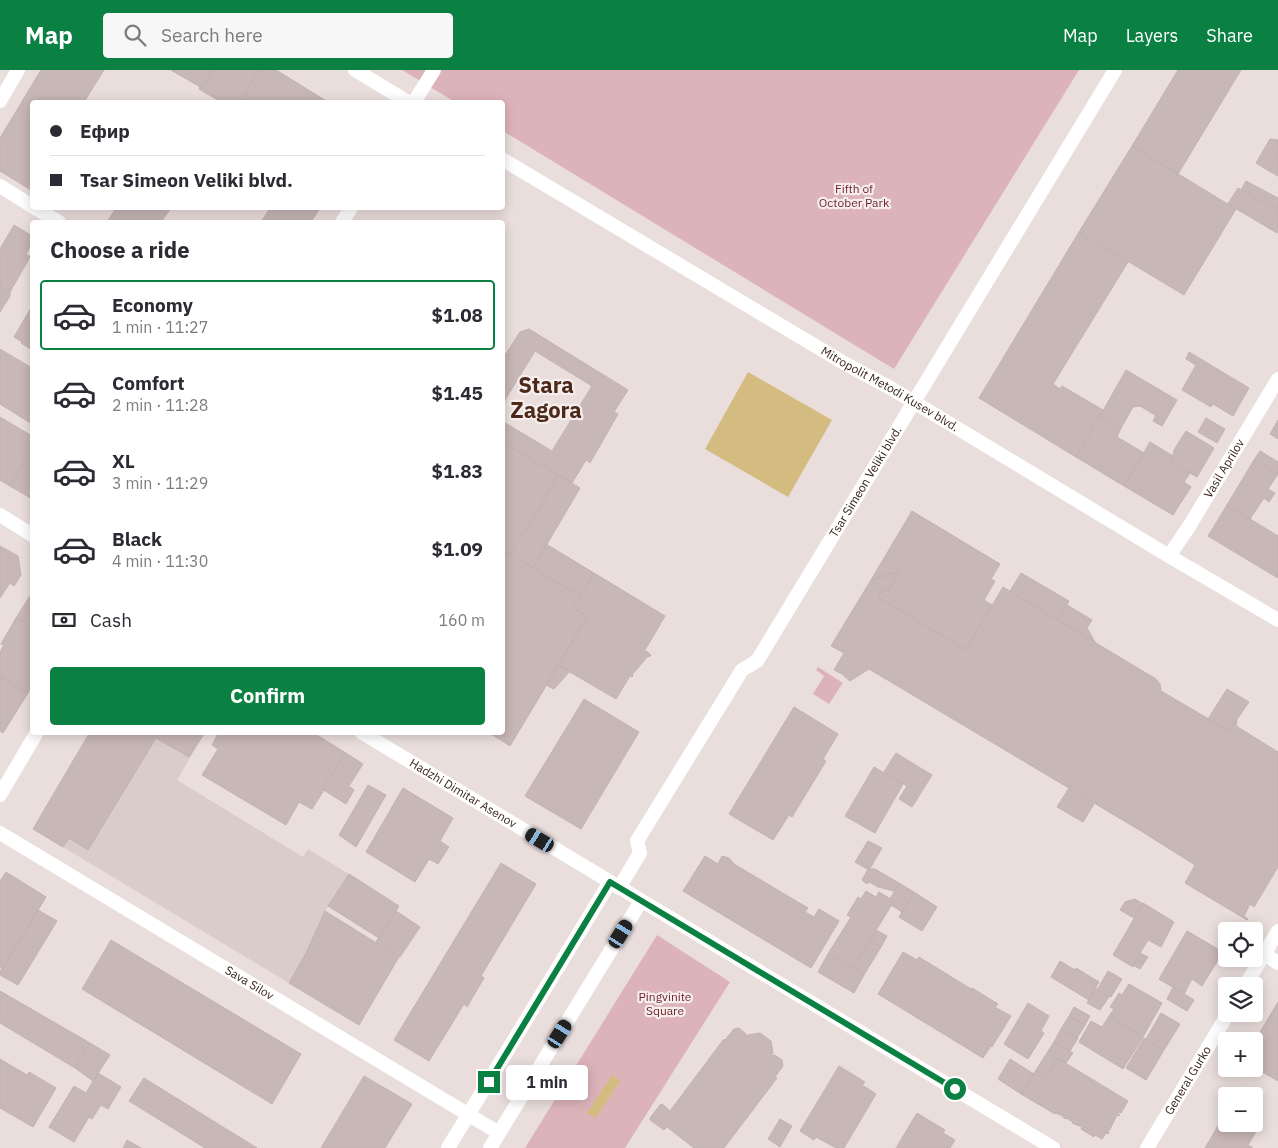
<!DOCTYPE html>
<meta charset="utf-8">
<style>
:root{--surface:#fff;--page:#f7f7f7;--text:#2b2b33;--muted:#7c7c81;--line:#e1e1e2;--accent:#0b8043}
body{margin:0;font-family:"IBM Plex Sans",sans-serif;background:var(--page);color:var(--text);height:100vh;display:flex;flex-direction:column;font-size:19px;white-space:nowrap}
*{box-sizing:border-box;margin:0}
p{font-size:16px;color:var(--muted)}
.icon{flex:none;width:28px;height:28px;fill:none;stroke:currentColor;stroke-width:2;stroke-linecap:round;stroke-linejoin:round}
.map{position:relative;flex:1;overflow:hidden}
.side{position:absolute;left:30px;top:150px;width:475px;height:515px;display:flex;flex-direction:column;background:var(--surface);border-radius:5px;box-shadow:0 2px 12px #0003}
.side>*{flex:none}
.banner{position:absolute;left:30px;top:30px;width:475px;height:110px;border-radius:5px;box-shadow:0 2px 12px #0003;display:grid;align-content:center;height:110px;padding:0 20px;background:var(--surface)}
.buttons{position:absolute;left:1218px;top:852px;display:grid;gap:10px}
.buttons a{display:grid;place-items:center;width:45px;height:45px;border-radius:5px;background:var(--surface);box-shadow:0 2px 12px #0003;font-size:25px}
.end{position:absolute;width:22px;height:22px;margin:-11px;border:6px solid #0b8043;background:#fff;box-shadow:0 0 0 2px #fff}
.from{border-radius:50%}
.bubble{position:absolute;height:35px;border-radius:5px;background:var(--surface);box-shadow:0 2px 12px #0003;font-size:16px;font-weight:700;line-height:35px;text-align:center}
.car{position:absolute;width:15px;height:30px;margin:-15px -8px;border-radius:6px;box-shadow:0 0 4px 1px #0007;background:linear-gradient(#222 24%,#8ab4d8 0 40%,#222 0 76%,#8ab4d8 0 86%,#222 0)}
.banner b{display:flex;align-items:center;gap:18px;height:48px;font-size:19px}
.banner b+b{border-top:1px solid var(--line)}
.banner i{width:12px;height:12px;background:var(--text)}
ul{padding:0;list-style:none}
li{display:flex;align-items:center;gap:15px;height:70px;margin:0 10px 8px;padding:0 10px;border:2px solid transparent;border-radius:5px}
li div{flex:1}
li b{display:block;font-size:19px}
li em{font-style:normal;font-weight:700}
li.on{border-color:var(--accent)}
li>.icon{width:45px;height:45px;stroke-width:1.5}
h2{padding:0 20px;font-size:22px;line-height:60px}
.pay{display:flex;align-items:center;gap:12px;height:55px;padding:0 20px;font-size:19px}
.pay p{margin-inline-start:auto}
.button{display:flex;gap:10px;margin-top:auto;padding:10px 20px}
.button a{flex:1;height:58px;border-radius:5px;background:var(--accent);color:#fff;font-size:20px;font-weight:700;line-height:58px;text-align:center}
header{display:flex;align-items:center;gap:30px;box-sizing:border-box;height:70px;padding:0 25px;background:var(--accent);color:#fff}
header strong{font-size:24px}
nav{display:flex;gap:28px;margin-inline-start:auto;font-size:18px}
.search{width:350px;height:45px;background:var(--page);display:flex;align-items:center;gap:12px;box-sizing:border-box;padding:0 18px;border-radius:5px;color:var(--muted);font-size:19px}
.map>svg:first-child{display:block}
.built{fill:#dacccb}
.green{fill:#ddb3ba}
.water{fill:#d4bc80}
.building{fill:#c7b7b6;stroke:#c3b2af}
.lines{fill:none;stroke-linecap:round;stroke-linejoin:round}
.pedestrian{stroke:#fff;stroke-width:14}
.minor{stroke:#fff;stroke-width:14}
.tertiary{stroke:#fff;stroke-width:14}
.secondary{stroke:#fff;stroke-width:14}
.route{stroke:#0b8043;stroke-width:6}
.labels{text-anchor:middle;stroke-width:4.5;stroke-linejoin:round;paint-order:stroke}
.park-label{font-size:12px;fill:#722629;stroke:#f6eded}
.street-label{font-size:12px;fill:#3a261e;stroke:#f6eded}
.town-label{font-size:22px;font-weight:bold;fill:#4c2919;stroke:#f6eded}
</style>
<header>
<strong>Map</strong>
<div class="search"><svg class="icon" aria-label="search" viewBox="0 0 24 24"><circle cx="10" cy="10" r="6"/><path d="M15 15l6 6"/></svg>Search here</div>
<nav><a>Map</a><a>Layers</a><a>Share</a></nav>
</header>
<div class="map">
<svg width="1278" height="1078" viewBox="0 0 1278 1078">
<rect width="100%" height="100%" fill="#eadedc"/>
<path class="built" d="M90,663L204,664L177,710L303,787L308,779L349,804L328,836L307,881L289,913L33,759Z"/>
<path class="green" d="M402,0H1079L894,299L503,61L502,32H455Z
M818,597L843,613L829,634L813,624L824,606L816,600Z
M657,865L730,912L625,1078H525Z"/>
<path class="water" d="M748,302L832,350L788,427L705,379Z
M612,1005L620,1011L596,1048L587,1043Z"/>
<path class="building" d="M41,0H104L84,32H32V117L31,120L0,101V68Z
M171,0H213L202,18Z
M213,0H259L240,32H221L199,19L200,17L202,18Z
M259,0H276L328,32H243L241,31Z
M1178,0H1241L1178,104L1132,76Z
M1270,69L1278,70V86L1269,101L1256,93Z
M1132,76L1236,139L1184,225L1079,162Z
M1278,86V106L1269,101Z
M1246,111L1278,128V135L1276,139L1241,120Z
M1238,118L1276,139L1278,135V161L1277,163L1228,134Z
M116,138H171L161,152H107Z
M270,138H320L311,152H261Z
M14,155L32,166V173L26,184L30,187L10,222L0,216V179Z
M1079,162L1128,192L1053,314L1060,319L1062,316L1103,340L1076,387L979,328Z
M0,216L10,222V226L0,242Z
M32,236V280L21,273L22,272L14,267Z
M529,259L628,320L614,342L618,344L590,393L586,390L572,413L502,372V351L552,381L592,316L535,281L502,335V290L520,262Z
M0,279L32,298V354L0,334Z
M1189,282L1249,318L1233,346L1213,334L1211,337L1182,320L1196,295L1186,289Z
M1126,300L1177,330L1165,351L1140,336L1133,337L1121,358L1100,346Z
M1156,345L1165,351L1162,356L1153,351Z
M1100,346L1121,358L1117,367L1144,383L1124,416L1076,387Z
M0,347L32,366V380L10,416L0,410Z
M1206,348L1225,359L1217,373L1198,362Z
M1278,350V369L1270,364Z
M1186,361L1214,378L1197,407L1170,392L1173,386L1174,380Z
M502,372L559,405L511,485L502,480Z
M1150,372L1173,386L1170,392L1190,403L1184,412L1191,417L1173,445L1124,416Z
M32,380V429L10,416Z
M1260,381L1278,392V404L1254,390Z
M1254,390L1278,404L1268,419L1275,423L1269,432L1264,428L1250,449L1227,435Z
M559,405L580,418L533,498L511,485Z
M1227,435L1278,466V508L1208,466Z
M912,441L1000,494L991,509L995,511L984,530L992,535L966,580L878,527L881,522L889,520L900,501L871,510Z
M546,474L594,503L580,526L533,498Z
M0,476L18,486L21,505L14,516L10,513L0,528Z
M502,480L580,526L573,538L588,546L510,676L488,662H502Z
M900,501L889,520L881,522L878,527L966,580L1003,517L1156,609L1160,614L1161,621L1229,661L1236,650L1237,651L1236,656L1278,682V797L1254,837L1250,834L1244,846L1248,849L1247,850L1185,813L1195,795L1141,761L869,599L850,611L842,604L834,600L844,583L831,576L871,510Z
M594,503L665,546L645,580L651,585L649,587L648,586L632,605L633,606L632,607L630,606L616,629L558,595L588,546L573,538Z
M1021,503L1069,531L1058,550L1010,521Z
M31,524L32,525V558L16,548Z
M1067,535L1092,550L1087,558L1095,572L1058,550Z
M16,548L32,558V615L28,623L0,606V582L4,575L1,574Z
M558,595L570,601L554,619L546,615Z
M0,606L28,623L3,663L0,661Z
M1227,619L1249,632L1229,661L1208,649Z
M584,629L639,662L581,759L525,726Z
M794,637L838,664L823,689L826,691L792,747L789,745L773,770L729,744Z
M90,662H202L204,664L189,687L156,668L88,780L69,768L63,777L33,759Z
M219,662H312L346,683L322,719L324,720L312,739L299,732L286,755L202,705L218,679L212,675Z
M346,683L363,694L349,716L354,720L346,734L322,719Z
M896,683L932,705L912,737L899,729L907,716L884,702Z
M874,697L903,714L875,763L845,746Z
M368,715L386,725L356,777L339,765Z
M403,718L453,748L440,771L449,777L438,794L429,789L415,812L366,782Z
M1069,718L1094,734L1083,752L1057,737Z
M868,771L882,778L869,800L855,792Z
M705,786L718,794L722,786L729,788L734,794L808,838L805,842L814,847L819,839L839,851L811,898L683,821Z
M501,793L536,814L481,906L484,908L467,937L464,934L429,991L394,970Z
M868,799H875L899,813L894,821L878,817L869,812L867,814L862,810Z
M6,802L46,827L3,898L0,897V811Z
M349,804L399,836L379,868L328,836Z
M899,813L914,822L902,842L891,835L894,831L890,829Z
M866,821L876,827L879,822L894,831L853,898L828,884L851,847L847,845L858,827L861,829Z
M914,822L937,837L922,861L899,847Z
M1135,829L1143,834L1134,848L1120,840L1125,832Z
M1143,833L1174,852L1161,877L1148,870L1140,883L1148,887L1144,893L1137,889L1133,897L1113,885Z
M38,840L57,851L18,915L0,905V901L2,898H3Z
M325,841L399,887L359,955L289,913L307,881Z
M396,841L420,857L400,887L376,872Z
M876,860L887,866L881,877L870,871Z
M1187,861L1223,882L1202,916L1192,909L1184,924L1159,909Z
M111,870L301,984L272,1034L82,919Z
M870,871L881,877L864,905L853,898Z
M903,882L917,890L919,887L971,919L972,918L998,934L995,937L1011,946L992,977L991,976L983,988L878,924Z
M828,884L864,905L854,923L818,902Z
M1137,889L1144,893L1140,899L1133,895Z
M1060,891L1075,900L1076,898L1099,912L1089,930L1051,907Z
M1108,901L1122,909L1111,927L1097,920Z
M1129,914L1162,933L1143,967L1109,946L1114,939L1110,937L1119,923L1122,925Z
M1173,917L1194,930L1187,941L1167,929Z
M1095,918L1109,927L1100,940L1087,933Z
M0,921L90,973L75,998L0,953Z
M1278,932V1011L1254,997V972Z
M1028,933L1049,946L1041,961L1044,963L1028,989L1004,974Z
M1074,937L1090,946L1085,955L1069,946Z
M1161,943L1180,954L1164,980L1146,969Z
M1069,946L1085,955L1077,968L1061,959Z
M1109,946L1143,967L1123,999L1079,972L1091,951L1102,957Z
M739,958L746,964L747,968L748,965L760,963L771,971L773,983L771,986L775,985L782,990L783,996L775,1007L777,1008L724,1078H694L667,1057L664,1060L650,1050V1048L660,1035L662,1034L670,1041L724,969L725,970L734,959Z
M1061,959L1078,968L1070,981L1054,972Z
M1144,968L1164,980L1146,1010L1126,998Z
M1054,972L1073,983L1066,993L1057,988L1046,1007L1036,1000Z
M90,973L110,985L93,1011L75,998Z
M1057,988L1128,1031L1121,1043L1119,1042L1118,1044L1120,1045L1119,1046L1117,1045L1110,1059V1060H1108L1107,1061L1109,1062L1108,1064L1106,1063L1102,1069L1095,1065L1094,1067L1081,1059L1082,1057L1072,1053L1073,1052L1066,1048L1065,1049L1063,1047V1046L1056,1043L1055,1044L1021,1024L1036,1000L1046,1007Z
M0,989L27,1005L29,1002L56,1018L33,1057L0,1038Z
M1010,989L1034,1004L1021,1024L998,1009Z
M839,996L865,1012L862,1015L876,1024L844,1078H836L816,1067L814,1070L800,1061Z
M98,1003L121,1017L108,1039L101,1035L92,1049L89,1047L74,1072L49,1057L74,1016L86,1023Z
M364,1006L412,1034L385,1078H321Z
M144,1008L257,1078H205L129,1031Z
M1226,1042V1054H1254V1045L1263,1050L1248,1075L1253,1078H1205Z
M917,1043L945,1060L943,1063L955,1070L950,1078H896Z
M780,1049L792,1056L780,1077L768,1069Z
M127,1070L141,1078H123Z"/>
<g class="lines">
<g class="pedestrian">
<path d="M414,32L434,0"/>
<path id="s1" d="M502,89L844,293L894,320L1169,486L1278,550"/>
<path d="M1169,486L1190,455"/>
<path id="s2" d="M619,818L640,783L637,771L742,600L757,591L1115,0"/>
</g>
<g class="minor">
<path d="M355,0L408,32"/>
<path d="M0,31L18,0"/>
<path d="M0,116L32,136"/>
<path d="M35,138L59,152"/>
<path d="M342,152L351,138"/>
<path id="s3" d="M1190,455L1278,309"/>
<path d="M0,725L37,662"/>
<path id="s4" d="M0,763L499,1063"/>
<path d="M1264,884L1278,893"/>
</g>
<g class="tertiary">
<path d="M0,445L32,465"/>
<path id="s5" d="M361,662L1053,1078"/>
<path d="M448,1078L610,812"/>
<path d="M490,1078L641,831"/>
</g>
<g class="secondary">
<path d="M1245,916L1278,861"/>
<path id="s6" d="M1147,1078L1228,944"/>
</g>
</g>
<g class="lines">
<path class="route" d="M489,1012L610,812L955,1019"/>
</g>
<g class="labels">
<g class="park-label">
<text x="854" y="123">Fifth of<tspan x="854" dy="14">October Park</tspan></text>
<text x="665" y="931">Pingvinite<tspan x="665" dy="14">Square</tspan></text>
</g>
<g class="street-label">
<text dy="4" stroke="none"><textPath href="#s1" startOffset="451">Mitropolit Metodi Kusev blvd.</textPath></text>
<text dy="4" stroke="none"><textPath href="#s3" startOffset="66">Vasil Aprilov</textPath></text>
<text dy="4" stroke="none"><textPath href="#s2" startOffset="481">Tsar Simeon Veliki blvd.</textPath></text>
<text dy="4" stroke="none"><textPath href="#s5" startOffset="119">Hadzhi Dimitar Asenov</textPath></text>
<text dy="4" stroke="none"><textPath href="#s4" startOffset="291">Sava Silov</textPath></text>
<text dy="4" stroke="none"><textPath href="#s6" startOffset="79">General Gurko</textPath></text>
</g>
<g class="town-label">
<text x="546" y="323">Stara<tspan x="546" dy="25">Zagora</tspan></text>
</g>
</g>
</svg>
<div class="buttons">
<a><svg class="icon" aria-label="locate" viewBox="0 0 24 24"><circle cx="12" cy="12" r="6"/><path d="M12 2v4M12 18v4M2 12h4M18 12h4"/></svg></a>
<a><svg class="icon" aria-label="layers" viewBox="0 0 24 24"><path d="M12 4l9 5-9 5-9-5zM3 14l9 5 9-5"/></svg></a>
<a>+</a>
<a>−</a>
</div>
<i class="end from" style="left:955px;top:1019px"></i>
<i class="end" style="left:489px;top:1012px"></i>
<div class="bubble" style="left:506px;top:995px;width:82px">1 min</div>
<i class="car" style="left:540px;top:770px;rotate:301deg"></i>
<i class="car" style="left:621px;top:864px;rotate:32deg"></i>
<i class="car" style="left:560px;top:964px;rotate:32deg"></i>
<div class="banner">
<b><i class="from"></i>Ефир</b>
<b><i></i>Tsar Simeon Veliki blvd.</b>
</div>
<section class="side">
<h2>Choose a ride</h2>
<ul>
<li class="on"><svg class="icon" aria-label="car" viewBox="0 0 24 24"><path d="M5 17H2v-5l4-1 3-4h7l3 4 3 1v5h-3M9 17h6M6 11h13"/><circle cx="7" cy="17" r="2"/><circle cx="17" cy="17" r="2"/></svg><div><b>Economy</b><p>1 min · 11:27</p></div><em>$1.08</em></li>
<li><svg class="icon" aria-label="car" viewBox="0 0 24 24"><path d="M5 17H2v-5l4-1 3-4h7l3 4 3 1v5h-3M9 17h6M6 11h13"/><circle cx="7" cy="17" r="2"/><circle cx="17" cy="17" r="2"/></svg><div><b>Comfort</b><p>2 min · 11:28</p></div><em>$1.45</em></li>
<li><svg class="icon" aria-label="car" viewBox="0 0 24 24"><path d="M5 17H2v-5l4-1 3-4h7l3 4 3 1v5h-3M9 17h6M6 11h13"/><circle cx="7" cy="17" r="2"/><circle cx="17" cy="17" r="2"/></svg><div><b>XL</b><p>3 min · 11:29</p></div><em>$1.83</em></li>
<li><svg class="icon" aria-label="car" viewBox="0 0 24 24"><path d="M5 17H2v-5l4-1 3-4h7l3 4 3 1v5h-3M9 17h6M6 11h13"/><circle cx="7" cy="17" r="2"/><circle cx="17" cy="17" r="2"/></svg><div><b>Black</b><p>4 min · 11:30</p></div><em>$1.09</em></li>
</ul>
<div class="pay"><svg class="icon" aria-label="cash" viewBox="0 0 24 24"><path d="M3 7h18v10H3z"/><circle cx="12" cy="12" r="2"/></svg>Cash<p>160 m</p></div>
<div class="button"><a>Confirm</a></div>
</section>
</div>
